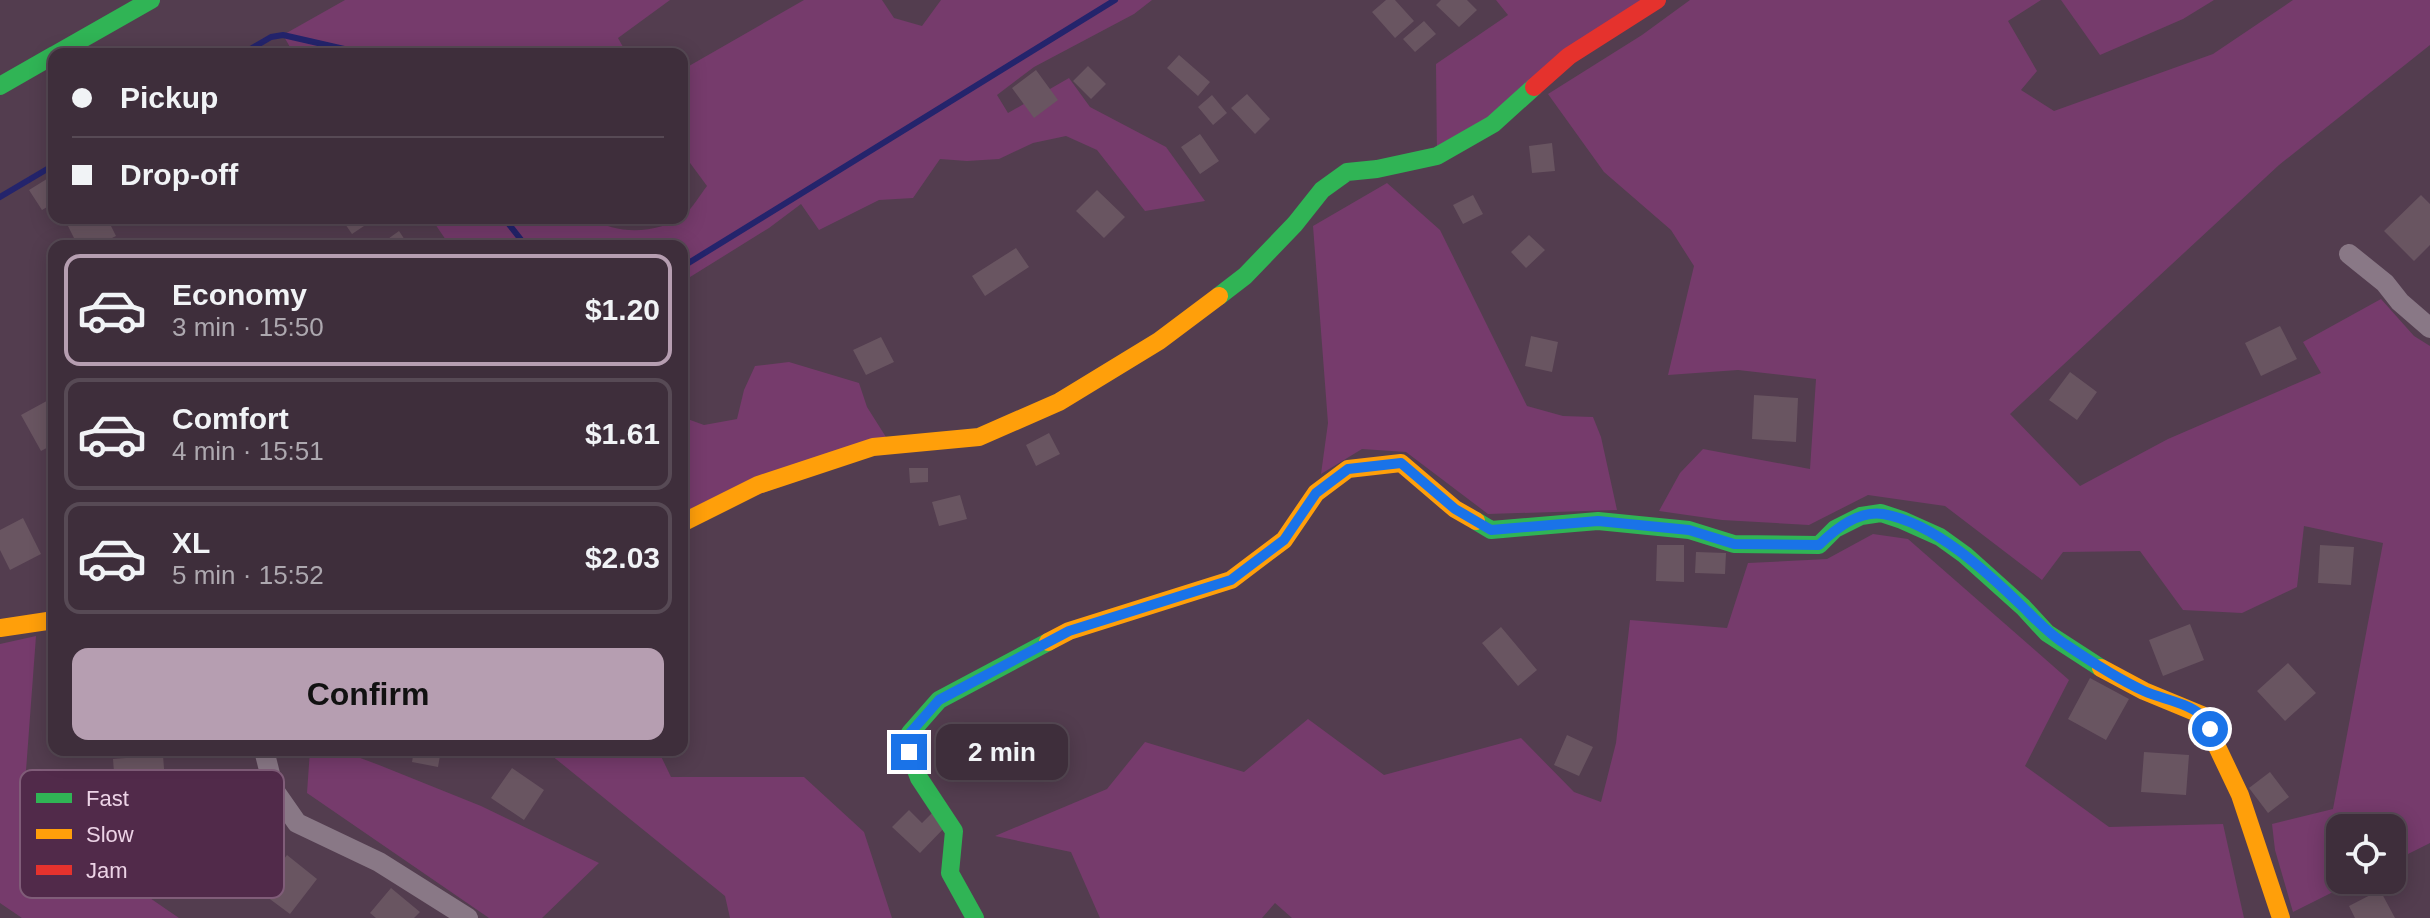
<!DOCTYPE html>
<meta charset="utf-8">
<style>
:root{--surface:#3e2e3b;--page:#493a46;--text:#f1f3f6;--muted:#ada8af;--line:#574a55;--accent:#b69eb1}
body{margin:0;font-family:Arial,sans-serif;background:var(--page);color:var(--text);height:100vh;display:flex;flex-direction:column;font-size:30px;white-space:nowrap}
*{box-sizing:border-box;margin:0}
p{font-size:26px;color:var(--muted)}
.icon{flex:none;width:44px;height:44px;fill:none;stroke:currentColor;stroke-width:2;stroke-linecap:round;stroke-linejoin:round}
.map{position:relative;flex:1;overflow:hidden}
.details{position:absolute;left:48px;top:240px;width:640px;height:516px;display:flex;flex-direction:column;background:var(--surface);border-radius:16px;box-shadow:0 4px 20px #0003,0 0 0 2px var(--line)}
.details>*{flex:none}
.hud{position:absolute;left:48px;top:48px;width:640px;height:176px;border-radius:16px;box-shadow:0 4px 20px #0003,0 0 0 2px var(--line);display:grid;align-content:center;height:176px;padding:0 24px;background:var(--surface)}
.fabs{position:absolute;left:2326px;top:814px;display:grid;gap:16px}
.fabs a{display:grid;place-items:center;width:80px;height:80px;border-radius:16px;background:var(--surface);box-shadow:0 4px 20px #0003,0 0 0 2px var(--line);font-size:40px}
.end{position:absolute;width:36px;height:36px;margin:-18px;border:10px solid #1a73e8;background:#fff;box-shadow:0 0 0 4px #fff}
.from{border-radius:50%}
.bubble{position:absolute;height:56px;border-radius:16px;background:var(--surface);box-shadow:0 4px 20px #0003,0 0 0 2px var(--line);font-size:26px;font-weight:800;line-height:56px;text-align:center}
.hud b{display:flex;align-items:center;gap:28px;height:76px;font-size:30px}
.hud b+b{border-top:2px solid var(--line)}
.hud i{width:20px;height:20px;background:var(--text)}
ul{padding:14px 0 0;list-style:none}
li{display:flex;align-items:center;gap:24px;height:112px;margin:0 16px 12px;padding:0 8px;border:4px solid var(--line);border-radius:16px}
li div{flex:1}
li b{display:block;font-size:30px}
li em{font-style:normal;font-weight:800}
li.current{border-color:var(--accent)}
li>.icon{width:72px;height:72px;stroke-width:1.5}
.primary-button{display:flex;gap:16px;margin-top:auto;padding:16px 24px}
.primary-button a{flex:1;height:92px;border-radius:16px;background:var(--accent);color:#111;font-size:32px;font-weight:800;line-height:92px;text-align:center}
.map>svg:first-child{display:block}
.green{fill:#763b6c}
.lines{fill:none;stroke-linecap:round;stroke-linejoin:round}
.stream{stroke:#24246c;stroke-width:6}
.building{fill:#695561}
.street{stroke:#897886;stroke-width:20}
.fast{stroke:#30b455;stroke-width:18}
.slow{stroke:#ff9f0a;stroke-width:18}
.jam{stroke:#e5322d;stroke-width:18}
.route{stroke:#1a73e8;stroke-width:10}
.key{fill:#512a4a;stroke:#805d79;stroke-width:2}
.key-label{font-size:22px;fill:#ecd3e6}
</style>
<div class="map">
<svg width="2430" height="918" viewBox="0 0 2430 918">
<rect width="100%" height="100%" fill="#533d4f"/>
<path class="green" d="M345,0H670L618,38L627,54H294L283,35Z
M804,0H882L894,18L922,26L941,0H1152L1134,14L1034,67L997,95L1008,113L1069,78L1090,107L1166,147L1205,201L1145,211L1097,150L1066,136L1033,143L999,159L967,161L940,159L913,198L879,200L819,230L801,204L769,228L682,282V246H450L431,218H592C617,236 660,233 683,216C692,209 700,195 707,186L682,152V70Z
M1496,0H1657L1437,156L1436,64L1508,15Z
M1690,0H2041L2008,21L2037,71L2021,90L2054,111L2213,54L2293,0H2430V45L2279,165L2010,414L2080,486L2168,439L2321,373L2303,342L2381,299L2414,336L2430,346V843L2392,862V828H2340V880H2357L2293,912L2275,850L2272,824L2333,809L2383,543L2304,526L2297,587L2242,613L2183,610L2140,551L2063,552L2042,580L1945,506L1868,495L1809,525L1722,520L1659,511L1680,473L1703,449L1810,469L1816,379L1738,370L1668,375L1694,266L1671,230L1604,172L1548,94L1642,35Z
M2061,0H2214L2183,19L2100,55Z
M1387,183L1440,230L1527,406L1563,416L1593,417L1601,437L1617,510L1488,514L1406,452L1362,449L1321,474L1328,423L1313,226Z
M789,362L859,383L867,407L891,445L682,523V417L704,425L737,419L744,390L755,366Z
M1873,534L1908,539L2069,680L2025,766L2109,827L2223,824L2244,918H1292L1275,903L1262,918H1100L1071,852L995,836L1107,789L1145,742L1244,772L1308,719L1384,775L1521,738L1574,792L1601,802L1616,743L1630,620L1727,628L1748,563L1827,559Z
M36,636L23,811L179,918H22L0,903V644Z
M310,750H339L379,765L481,806L599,863L542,918H489L307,793Z
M533,750H658L671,777H804L864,832L892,918H730L725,896L551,755Z"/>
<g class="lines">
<path class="stream" d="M242,54L271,37L283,35L366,54
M0,197L54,165
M504,218L526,246
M682,267L1115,0"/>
</g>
<path class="building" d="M1386,0H1395L1414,21L1395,38L1372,12Z
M1441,0H1467L1477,10L1459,27L1436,5Z
M1424,21L1436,34L1415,52L1403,39Z
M1179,55L1210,82L1198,96L1167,68Z
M1088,66L1106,84L1091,99L1073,81Z
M1036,70L1058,100L1034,118L1012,88Z
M1247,94L1270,119L1255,134L1231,108Z
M1212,95L1227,113L1213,125L1198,107Z
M1200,134L1219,161L1200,174L1181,147Z
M1552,143L1555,171L1532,173L1529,146Z
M50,177L54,182V203L42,210L29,190Z
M1097,190L1125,217L1104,238L1076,211Z
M1473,195L1483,214L1463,224L1453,205Z
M2421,195L2430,204V245L2414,261L2384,231Z
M64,218H107L116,236L96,246H78Z
M341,218H376L352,234Z
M399,231L409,246H378Z
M1529,235L1545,250L1526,268L1511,252Z
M1016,248L1029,267L985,296L972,276Z
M2280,326L2297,359L2261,376L2245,343Z
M1531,336L1558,342L1552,372L1525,366Z
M881,337L894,362L866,375L853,350Z
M2070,372L2097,392L2077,420L2049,400Z
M1754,395L1798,398L1796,442L1752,439Z
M54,397V444L41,451L21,415Z
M1049,433L1060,454L1036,466L1026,445Z
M909,468H928V482L910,483Z
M960,495L967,519L939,526L932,502Z
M23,518L41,554L10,570L0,550V530Z
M1657,545H1684V582L1656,581Z
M2320,545L2354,547L2351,585L2318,583Z
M1696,552L1726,553L1725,574L1695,573Z
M2190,624L2204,660L2163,676L2149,640Z
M1501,627L1537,670L1518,686L1482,643Z
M2288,663L2316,693L2285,721L2257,691Z
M2090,678L2129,699L2106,740L2068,719Z
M1567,735L1593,747L1579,776L1554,765Z
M414,750H441L438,767L412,762Z
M2144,752L2189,755L2186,795L2141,792Z
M163,755L166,795L116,799L113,759Z
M512,768L544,790L524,820L491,798Z
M2270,772L2289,797L2268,813L2249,788Z
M909,810L922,823L933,812L947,825L920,853L892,827Z
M287,855L317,879L290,914L259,891Z
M391,888L420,912L414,918H376L370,913Z
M2380,890L2395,918H2355L2349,906Z"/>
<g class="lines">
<path class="street" d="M2349,254L2385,283L2400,302L2430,328
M264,750L274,790L297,823L379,862L468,918"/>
<path class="fast" d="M56,54L151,0
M0,86L54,55
M1219,296L1245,276L1295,224L1322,190L1347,172L1377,169L1437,156L1493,124L1534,87
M1476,521L1491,530L1598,521L1689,530L1734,544L1819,545L1835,529L1861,516L1881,513L1902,520L1940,537L1965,555L2023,607L2047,633L2101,668
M975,918L950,873L954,831L919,778L909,752L910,733L939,700L1048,642"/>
<path class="slow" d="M682,523L758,485L873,447L979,437L1059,402L1159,341L1219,296
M0,628L54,620
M1048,642L1069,631L1231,580L1284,540L1316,493L1348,469L1401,463L1455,509L1476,521
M2101,668L2144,691L2202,715L2240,795L2281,918"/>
<path class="jam" d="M1534,87L1569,56L1657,0"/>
</g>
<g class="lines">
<path class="route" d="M909,752L910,733L939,700L1069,631L1231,580L1284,540L1316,493L1348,469L1401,463L1455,509L1491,530L1598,521L1689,530L1734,544L1819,545C1835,529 1858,510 1883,514C1935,523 1987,572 2024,608C2037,621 2049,634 2065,644C2090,661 2116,678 2144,691C2162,699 2185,702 2200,714C2205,718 2207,724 2210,729"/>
</g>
<rect x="20" y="770" width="264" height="128" rx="12" class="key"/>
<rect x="36" y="793" width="36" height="10" fill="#30b455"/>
<rect x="36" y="829" width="36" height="10" fill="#ff9f0a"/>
<rect x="36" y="865" width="36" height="10" fill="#e5322d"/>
<g class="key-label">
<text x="86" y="806">Fast</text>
<text x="86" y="842">Slow</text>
<text x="86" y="878">Jam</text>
</g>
</svg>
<div class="fabs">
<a><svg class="icon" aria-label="locate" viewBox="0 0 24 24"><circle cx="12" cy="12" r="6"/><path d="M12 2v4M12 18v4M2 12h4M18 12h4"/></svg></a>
</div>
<i class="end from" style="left:2210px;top:729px"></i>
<i class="end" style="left:909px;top:752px"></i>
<div class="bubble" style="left:936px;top:724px;width:132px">2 min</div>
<div class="hud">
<b><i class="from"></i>Pickup</b>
<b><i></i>Drop-off</b>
</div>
<section class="details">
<ul>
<li class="current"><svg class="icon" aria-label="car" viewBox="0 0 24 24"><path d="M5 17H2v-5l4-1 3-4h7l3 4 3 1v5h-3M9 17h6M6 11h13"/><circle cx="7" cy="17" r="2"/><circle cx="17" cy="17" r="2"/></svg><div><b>Economy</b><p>3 min · 15:50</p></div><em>$1.20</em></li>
<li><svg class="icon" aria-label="car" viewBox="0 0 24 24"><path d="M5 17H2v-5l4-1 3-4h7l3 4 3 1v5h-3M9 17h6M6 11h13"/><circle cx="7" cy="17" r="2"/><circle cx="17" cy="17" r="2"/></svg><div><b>Comfort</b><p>4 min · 15:51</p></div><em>$1.61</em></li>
<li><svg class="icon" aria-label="car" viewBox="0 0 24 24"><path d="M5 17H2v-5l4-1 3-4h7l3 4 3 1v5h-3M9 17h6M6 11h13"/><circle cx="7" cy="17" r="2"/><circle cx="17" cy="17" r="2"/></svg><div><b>XL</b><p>5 min · 15:52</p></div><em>$2.03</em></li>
</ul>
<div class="primary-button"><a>Confirm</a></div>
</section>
</div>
